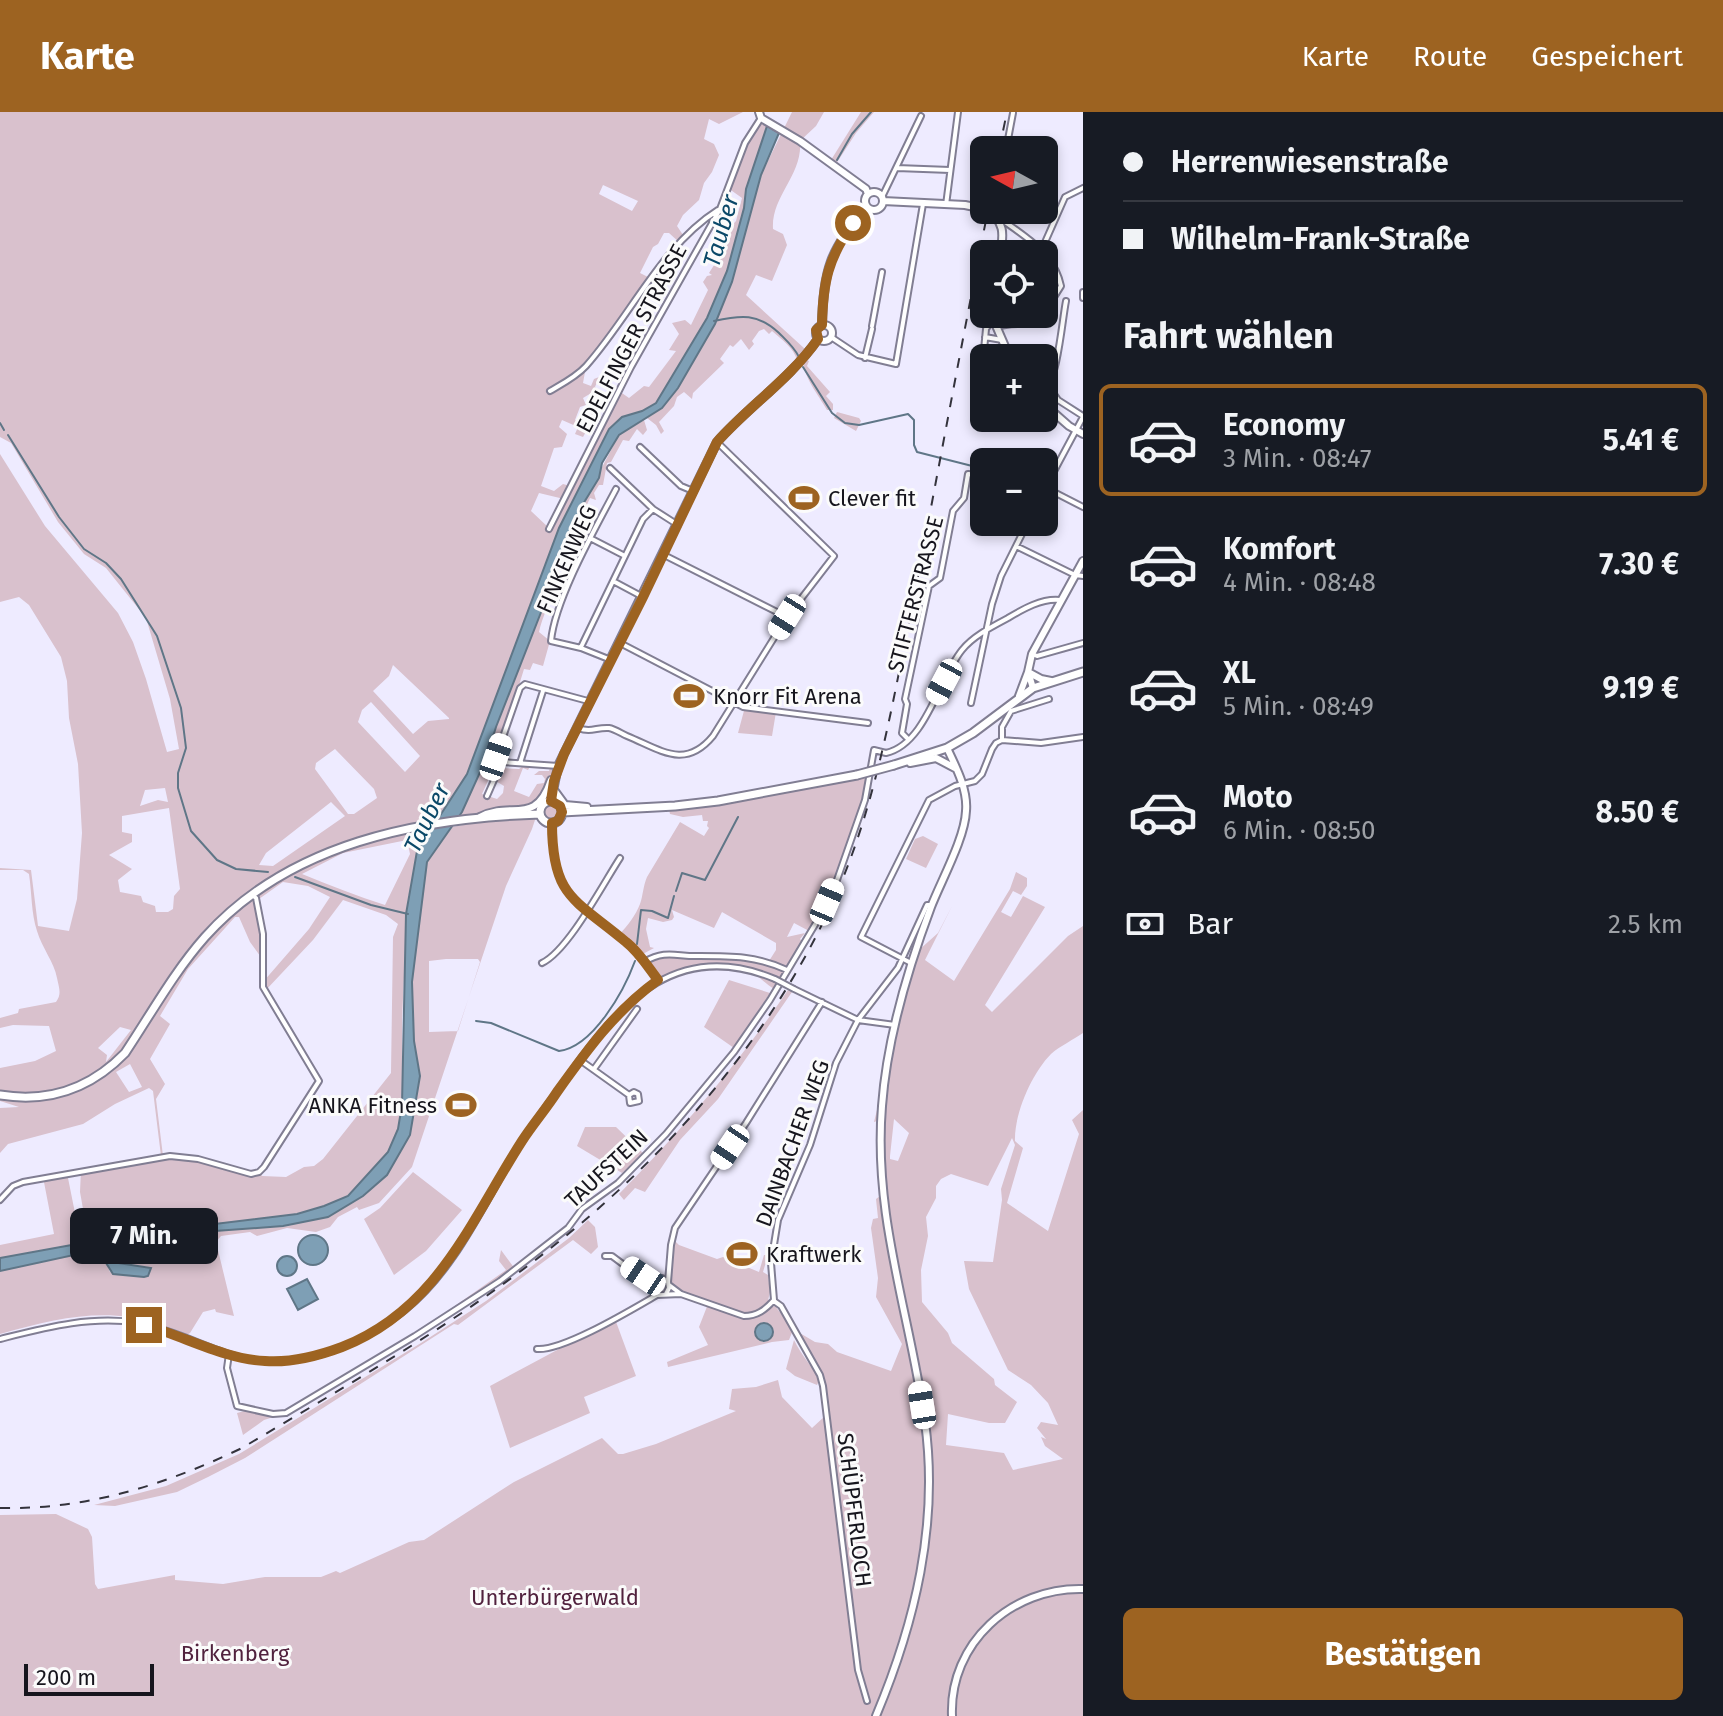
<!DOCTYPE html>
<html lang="de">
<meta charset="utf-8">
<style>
:root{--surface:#171b24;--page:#20242c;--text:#f1f3f6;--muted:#9ea1a6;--line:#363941;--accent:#9d6321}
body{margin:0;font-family:"Fira Sans",sans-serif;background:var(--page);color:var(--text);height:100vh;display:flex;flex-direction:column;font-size:30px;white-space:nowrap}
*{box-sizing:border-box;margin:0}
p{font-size:26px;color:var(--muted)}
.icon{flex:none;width:44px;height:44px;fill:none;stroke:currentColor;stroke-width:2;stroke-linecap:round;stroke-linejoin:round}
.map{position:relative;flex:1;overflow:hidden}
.drawer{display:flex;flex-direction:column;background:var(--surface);width:640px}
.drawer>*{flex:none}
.top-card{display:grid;align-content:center;height:176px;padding:0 40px;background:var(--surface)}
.needle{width:52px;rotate:278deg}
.tools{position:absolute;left:970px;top:24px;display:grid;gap:16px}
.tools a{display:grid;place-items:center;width:88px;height:88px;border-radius:12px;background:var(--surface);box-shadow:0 4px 12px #0003;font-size:40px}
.scale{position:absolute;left:24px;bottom:20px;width:130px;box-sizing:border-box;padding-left:8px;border:4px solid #16151d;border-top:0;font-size:22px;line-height:28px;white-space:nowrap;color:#16151d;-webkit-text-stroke:6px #fbfbfb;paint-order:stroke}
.end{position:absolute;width:36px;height:36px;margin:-18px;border:10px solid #9d6321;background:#fff;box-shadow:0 0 0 4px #fff}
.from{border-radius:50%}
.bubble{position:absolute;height:56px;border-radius:12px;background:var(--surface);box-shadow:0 4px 12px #0003;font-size:26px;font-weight:700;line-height:56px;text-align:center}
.car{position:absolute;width:24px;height:48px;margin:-24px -12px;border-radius:10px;box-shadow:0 0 6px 2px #0007;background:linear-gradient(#fff 24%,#345 0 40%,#fff 0 76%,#345 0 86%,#fff 0)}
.top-card b{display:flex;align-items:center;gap:28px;height:76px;font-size:30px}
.top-card b+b{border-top:2px solid var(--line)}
.top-card i{width:20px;height:20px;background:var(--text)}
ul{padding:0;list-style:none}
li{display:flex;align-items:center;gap:24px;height:112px;margin:0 16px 12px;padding:0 24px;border:4px solid transparent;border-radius:12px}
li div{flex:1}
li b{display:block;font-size:30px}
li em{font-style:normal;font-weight:700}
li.on{border-color:var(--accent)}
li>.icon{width:72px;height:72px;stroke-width:1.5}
h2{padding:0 40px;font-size:36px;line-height:96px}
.pay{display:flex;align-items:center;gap:20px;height:88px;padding:0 40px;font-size:30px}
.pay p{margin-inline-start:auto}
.cta{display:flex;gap:16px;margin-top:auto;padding:16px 40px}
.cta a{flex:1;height:92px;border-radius:12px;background:var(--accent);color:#fff;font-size:32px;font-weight:700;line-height:92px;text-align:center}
header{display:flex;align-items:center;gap:48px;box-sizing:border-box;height:112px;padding:0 40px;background:var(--accent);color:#fff}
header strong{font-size:38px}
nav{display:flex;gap:44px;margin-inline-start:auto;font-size:28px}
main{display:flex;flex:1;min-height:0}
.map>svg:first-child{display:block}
.green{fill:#d9c1cd;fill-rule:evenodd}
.water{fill:#7e9fb5;stroke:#5f7687;stroke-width:2}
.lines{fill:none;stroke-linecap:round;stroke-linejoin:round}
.stream{stroke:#5f7687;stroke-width:2}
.street-casing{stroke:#817e93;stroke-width:8}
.secondary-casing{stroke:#817e93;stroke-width:10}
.primary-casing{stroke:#817e93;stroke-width:11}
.street{stroke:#fff;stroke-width:4}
.secondary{stroke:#fff;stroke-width:6}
.primary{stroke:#fff;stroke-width:7}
.rail{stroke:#34333c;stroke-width:2;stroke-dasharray:10 10;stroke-linecap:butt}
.street-bridge-casing{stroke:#817e93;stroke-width:8;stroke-linecap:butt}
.primary-bridge-casing{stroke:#817e93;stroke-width:11;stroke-linecap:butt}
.street-bridge{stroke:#fff;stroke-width:4}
.primary-bridge{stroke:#fff;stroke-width:7}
.route{stroke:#9d6321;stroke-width:10}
.labels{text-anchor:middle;stroke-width:6;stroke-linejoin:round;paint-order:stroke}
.street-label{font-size:22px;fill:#16151d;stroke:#fbfbfb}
.poi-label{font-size:22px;fill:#16151d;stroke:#fbfbfb;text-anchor:start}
.park-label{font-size:22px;fill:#51223e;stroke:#fbfbfb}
.water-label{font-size:24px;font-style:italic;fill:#0a4868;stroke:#fbfbfb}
</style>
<header>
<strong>Karte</strong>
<nav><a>Karte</a><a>Route</a><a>Gespeichert</a></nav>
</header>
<main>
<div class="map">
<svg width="1083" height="1604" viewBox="0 0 1083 1604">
<rect width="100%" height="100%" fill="#eeebff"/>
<path class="green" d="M0,0H743L719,12L709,7L704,27L714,32L719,43L712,60L704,71L699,88L683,103L677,114L685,126L680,131L669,121H664L658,132L653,135L640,161L650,166L631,198L580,260H585L583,271L591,274L594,267L599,265L595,275L606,286L605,289L593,280L583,286L586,293L580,295L575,308L586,314L589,303L598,298L583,325L575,322L578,315L562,308L559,315L567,322L562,335L554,336L541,374L554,379L563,372L570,374L619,279L629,286L644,274L649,275L676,239L669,238L679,222L672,211L685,208L691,213L708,178L703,170L707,164L712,163L709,161L716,150L727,119L736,109L742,86L728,76L745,31L761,6L763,8L762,12L767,14L746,77L744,96L727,159L707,206L656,291L642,299L622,305L609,317L559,416L467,662L453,686L435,709L408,785L402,906V993L399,1017L388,1040L348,1084L324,1094L297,1102L132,1122L0,1146V1133L54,1122L43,1065L67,1061L77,1111L85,1108L80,1080L81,1058L161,1044L153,979L149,976L115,992L83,1012L8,1032L0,1041V996L19,995L0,989V956L35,949L56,939L49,914L13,913L0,916V906L18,901L19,897L56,890C62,882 59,876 57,866C54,850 42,836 37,819C31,800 32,782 29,762L23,758H0V756L31,758L38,814L69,819L77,787L82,721L78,652L69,606L67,569L61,545L29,493L19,485L0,490V342L45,414L118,501L133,530L146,567L167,640L179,637L170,587L146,506L106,456L84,442L58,410L11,331L0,325ZM603,73L638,89L632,99L599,82ZM539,381L564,387L549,416L531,399ZM393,553L449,606V607L428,609L413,622L373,579L389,564ZM371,590L420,644L405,660L358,610L362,598ZM335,637L374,677L377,686L354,702H348L315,657L316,651ZM165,676L168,690L158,688L140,694L145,678ZM331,690L345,704L273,754L259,753L266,741ZM169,696L180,777L174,784L173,797L168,800H156L155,794L143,790L141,784L120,780L118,768L132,757L109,743L132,730V722L122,720V704ZM407,728L410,742L385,793C357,784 329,773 302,762L343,741ZM283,770L308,774L330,785L309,817L263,870L265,879L313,828L343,788L386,803L398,812L393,825L391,961L323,1047L314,1054L304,1055L286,1065L262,1064L259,1060L251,1062L178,1044H163L156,987L165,972L150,947L170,912L160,904L188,857L235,805H239L250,830L263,848L259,787ZM120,915L131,918L106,950L107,943L98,936ZM130,952L142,975L129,980L116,960Z
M792,0H824L816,14L800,29C803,63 771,84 773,117L783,122L787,133L772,169L756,163L746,183L805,237L797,248C794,236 781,227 772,219L769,222L764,217L759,219L752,229L754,232L749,238L741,227L733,235L730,233L720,247L724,251L693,281L692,287L684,280L677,285L674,294L659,310L664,319L661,322L656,313L647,306L662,296L678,276L715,212L732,170L761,63Z
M861,0H874L856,21L836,52L831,48Z
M803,247L809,249L807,254L830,280L826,284L833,292V298H827C818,282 803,265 803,247Z
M837,300L859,306L861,309L856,319L834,306Z
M644,308L647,318L643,323L637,317L629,329L623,328L611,350L607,351L603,373H599L594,381L596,388L590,386L551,471C553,486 542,505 539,520L550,529L543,554L533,551L530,558L524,557L504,622C490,631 497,643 492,657C490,665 486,673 482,682L497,687L503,681L504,674L494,668L500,656L519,657L526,652L531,653L528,658L523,656L514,679L529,685L537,672L544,671L545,667L542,663H534L539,659H549L551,653L558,654L544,686L524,698L459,705L486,647L496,615L548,484L554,458L580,397L619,323Z
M745,595L776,600L772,624L738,621Z
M870,663L868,677L837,768L811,820L794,811L787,825L805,821L800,827L804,831L776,878C766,872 759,865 751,859C728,842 681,861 658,868L644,850L660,842L698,845L724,842L769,849L776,838V831L722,800L714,816L672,798L674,805L672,808L663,810L648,806L646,817L650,835L654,836L641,843L616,823L620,822C627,814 636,803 640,792C643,784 643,774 647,765L680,710L704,724L709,716L707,714L708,709H703L702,703L683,705L670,702L669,698Z
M540 700a11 11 0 1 1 22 0a11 11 0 1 1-22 0Z
M537,702L532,717L506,774L412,1055L379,1091L359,1098L357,1095L338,1105L330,1115L316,1120L287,1116L257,1124L250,1120L221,1124L216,1130L234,1204L216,1200L215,1197L203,1200L190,1221L183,1225L160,1217L159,1210C98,1196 59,1206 0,1222V1159L92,1139L106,1151L110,1160L148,1155L112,1150L100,1138L215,1119L283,1114L328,1105L410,1023L420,964L414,929L412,870L424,759L427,750L452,715L468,712L472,707ZM446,847H478L480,850L458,919L429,920V849Z
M923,724L938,732L926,756L906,747L915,727Z
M1016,760L1027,766V774L1021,783L1013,779L1001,800L1011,805L1023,784L1045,795L985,893L992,900L1068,824L1083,814V921C1073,928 1060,934 1051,942C1032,961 1014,1002 1015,1029L1023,1036L1007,1091L1048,1119L1079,1022L1072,1008L1083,998V1604H0V1403L56,1402L88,1417L92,1425L95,1472L98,1477L175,1463V1468L223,1472L265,1465H321L336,1459L340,1461L409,1430L424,1428L514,1370L602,1326L618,1342H623L656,1332L736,1299L729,1297L732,1277L756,1275L778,1268L782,1285L812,1316L825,1304L820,1263L793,1218L789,1228L772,1230L668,1255L667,1250L708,1233L699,1215L708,1192L681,1182L669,1173L672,1126L679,1133L717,1147L723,1145L759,1160L764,1143H768L763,1160L768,1163L770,1180L766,1197L775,1194L793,1217L815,1230L828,1232L837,1240L891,1259L902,1232L876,1185L878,1166L871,1116L873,1107L878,1106L876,1087L880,1084L877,1009L874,1010L877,998L881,1001L895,913L919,838L938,821L952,794L925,848L954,869L1010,777ZM894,1007L909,1021L898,1049L890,1047V1044ZM1012,1026L1015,1033L1001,1077L1002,1088L993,1150L964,1149L969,1177L1008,1258L1031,1273L1048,1291L1058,1313L1041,1310L1037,1316L1046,1327L1041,1325L1045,1334L1063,1347L1013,1358L1004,1341L946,1333L948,1302L989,1311H1005L1017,1290L995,1273L994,1267L952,1231L948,1221L922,1190L921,1158L928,1124L926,1105L936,1086V1074L941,1067L951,1062L988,1074Z
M729,868L770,881L734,936L704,915Z
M788,878L792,880L718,987L680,1028L645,1080L635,1076L624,1088L619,1082C682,1018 738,952 788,878Z
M585,1015H616L644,1042L622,1061L577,1034Z
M413,1060L462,1098L426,1139L394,1163L364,1107L380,1096Z
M588,1108L595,1115L598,1135L591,1142L573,1128L458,1213L454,1212L245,1346L208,1365L177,1380L115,1394L94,1393L166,1374L239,1342L421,1231L486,1189L569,1126Z
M501,1138L515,1157L415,1224L286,1301L264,1308L243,1323L237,1301C255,1295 269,1301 287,1299L435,1208L506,1158L499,1149Z
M615,1207L636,1264L584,1285L590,1301L510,1336L490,1274Z
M794,1228C801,1243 814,1256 819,1269L817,1273L795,1264L786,1257Z"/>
<path class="water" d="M767,14L779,21L761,63L732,170L715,212L678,276L662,296L619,323L602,351L599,366L580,397L554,458L547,485L496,615L486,647L462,700L427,750L412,870L414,929L420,964L410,1023L387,1063L363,1084L328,1105L283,1114L215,1119L101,1138L112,1150L151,1156L148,1164L144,1165L113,1162L106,1151L92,1139L0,1159V1146L132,1122L297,1102L324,1094L348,1084L388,1040L398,1017L402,993L406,802L417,739L467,662L559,416L609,317L622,305L642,299L656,291L707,206L727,159L744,96L746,77Z
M298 1138a15 15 0 1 1 30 0a15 15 0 1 1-30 0Z
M277 1154a10 10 0 1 1 20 0a10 10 0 1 1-20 0Z
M307,1167L318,1187L298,1198L287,1177Z
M755 1220a9 9 0 1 1 18 0a9 9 0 1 1-18 0Z"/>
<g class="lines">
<path class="stream" d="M837,48L852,22L871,0
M714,209C741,203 758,201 779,221C787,229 794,235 799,245
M803,255L832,301L845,311L859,313L908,302L914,308V333L917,340L984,357
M0,311L4,318
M8,323L59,405L84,437L106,451L121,467L157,524L181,596L186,636L178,661V676L191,719L217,748L236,757L268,760
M295,765L371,793L408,802
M676,779L682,761L705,768L738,705
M637,832L641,798L652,799L668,806L674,784
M476,909L491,911L559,939C593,935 624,879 635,849"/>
<g class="street-casing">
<path id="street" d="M1006,38L1013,1
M897,56L950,58
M882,85L921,4
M946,93L958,0
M1042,137L1065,85L1083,76
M1083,180V186
M992,208L986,217L984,238L1004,243
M872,214L882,160
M997,215C1011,210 1025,214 1039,209L1061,174C1054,140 1024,124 998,105
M831,225L858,243L896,252L923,92
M985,225L1002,228
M865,246L872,217
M1049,275L1058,288L1083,304
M550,279C562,272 576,265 586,254C630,205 661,134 718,98
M1044,279C1058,266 1062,209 1066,189
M640,335L681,374L693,379
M610,356L653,397L678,413
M1044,375L1083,395
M1044,378L1083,305
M549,417L631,255L720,97L745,31L761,6
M590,426L623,443
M1016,434L1075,463L1083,464
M664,443L787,505
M613,469L643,485
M620,531L743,595L868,611
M581,535L643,407L653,397
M1032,542L1037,544L1083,531
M611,548L581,536L551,529C555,487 596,415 616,377
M971,591L992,492L1001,464L1028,410
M578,616C592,621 596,615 609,616C615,617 622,622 627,624C661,638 685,658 713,624L787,505L834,444L717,330
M908,627L902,621L907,592L905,587L929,474L940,466L953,399L964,386L968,362L984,363
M1002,628L1041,631L1083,625
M1002,628V615L1011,599L1049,587
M502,650L558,654
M520,651L543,579
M487,684L502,650L496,645L520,576L525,572L588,589
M552,711C552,785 575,788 626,830C639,840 648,855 658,868
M644,850C667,837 676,845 700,844C732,844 757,844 787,858
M542,851C568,839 603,772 620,746
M911,851L861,825L929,688L955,674L975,669L982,662L992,637L996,631L1002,628
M794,877L858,908L895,913
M580,948L629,983L630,991L639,989L638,982L634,980L629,983
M594,957L637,897
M0,1088L13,1074L23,1070L170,1044L198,1047L251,1062L259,1060L264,1055L319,969L263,875V822L256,786L252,783
M605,1144H612L651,1173
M668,1170L671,1133L675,1116L746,1011L822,890
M669,1173L681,1182L744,1204C757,1204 765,1198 774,1188L771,1151L778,1108L810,1033L836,951L858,908L898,856L927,793H932
M666,1182L669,1176L668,1170L662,1166L654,1168L651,1177L657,1183L681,1182
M774,1189L781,1194L820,1263L823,1274L858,1558L867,1589
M0,1227C44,1216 92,1203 138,1211C170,1217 199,1232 229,1242C290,1263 357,1236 405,1198C458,1156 486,1085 522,1029C537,1006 555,983 571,960C623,887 679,827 775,867
M537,1237C563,1239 631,1198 657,1183
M229,1242L227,1256L237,1294L273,1302L286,1301L415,1224L500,1169L568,1116L582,1097L618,1071L666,1022L734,940L770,888L816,811L837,768L865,688L874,638L886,641C926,632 939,566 962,538C973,524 993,514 1008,506C1023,497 1042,486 1060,488"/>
</g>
<g class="secondary-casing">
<path id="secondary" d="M759,0L761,6L800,29L866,77L868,82
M865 89a9 9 0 1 1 18 0a9 9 0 1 1-18 0Z
M883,89L965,93L984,97
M986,98C1005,109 1004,122 1000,142
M991,202L1010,246
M822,213C823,159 830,136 867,95
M816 221a8 8 0 1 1 16 0a8 8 0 1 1-16 0Z
M1044,292L1069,314L1083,322
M1028,560L1041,567L1051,569
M1033,576L1028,560L1032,542L1083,449
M1019,584L1028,560
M910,651L936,646L955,656
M554,678L565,693L587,695
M551,689L558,654L717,330C749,294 790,267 818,227
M480,705C512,688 535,715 551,668
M876,1604C915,1511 939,1412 925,1310C910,1202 873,1105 882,994C887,926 907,859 931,795C941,769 965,726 966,699C968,678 956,655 947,636
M952,1604C949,1531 1012,1475 1083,1477"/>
</g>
<g class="primary-casing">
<path id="primary" d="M894,653L947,636L973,621L1033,576L1083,560
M540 700a11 11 0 1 1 22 0a11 11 0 1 1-22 0Z
M562,700L675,694L718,689L857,663
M0,983C49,991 91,976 125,941C151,902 174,860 205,825C289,731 419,706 540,702"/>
</g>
<use href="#street" class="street"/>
<use href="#secondary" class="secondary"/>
<use href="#primary" class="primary"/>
<path class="rail" d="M999,38L1007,0
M0,1396C86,1398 165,1373 242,1336C349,1272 459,1210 557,1131C677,1036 785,908 843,766C879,677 894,583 913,490C938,360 962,229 988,98"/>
<g class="street-bridge-casing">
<path id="street-bridge" d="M775,867L794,877"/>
</g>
<g class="primary-bridge-casing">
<path id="primary-bridge" d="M857,663L894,653"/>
</g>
<use href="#street-bridge" class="street-bridge"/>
<use href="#primary-bridge" class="primary-bridge"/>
</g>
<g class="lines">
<path class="route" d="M144,1213C184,1224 224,1247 265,1249C292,1251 318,1244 342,1235C438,1197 470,1110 522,1029C533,1012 546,997 557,980C587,938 615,899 658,868C648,855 639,840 626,830C575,787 552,786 552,711L558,709L562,700L560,694L551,689L554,669L564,642L643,485L717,330C749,294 790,267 818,227L816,218L822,213C823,169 828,147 853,111"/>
</g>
<defs>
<g id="stadium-bare" transform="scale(2.4)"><path d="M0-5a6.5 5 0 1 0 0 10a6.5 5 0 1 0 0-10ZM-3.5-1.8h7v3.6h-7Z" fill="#9d6321" stroke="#fbfbfb" stroke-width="2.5" paint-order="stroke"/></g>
</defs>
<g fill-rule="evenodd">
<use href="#stadium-bare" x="804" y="386"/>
<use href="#stadium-bare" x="689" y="584"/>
<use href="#stadium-bare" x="461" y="993"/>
<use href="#stadium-bare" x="742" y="1142"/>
</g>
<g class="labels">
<g class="street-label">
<text transform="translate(631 226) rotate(-62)" y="8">EDELFINGER STRASSE</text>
<text transform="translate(566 447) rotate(-66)" y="8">FINKENWEG</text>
<text transform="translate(915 482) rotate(-75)" y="8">STIFTERSTRASSE</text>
<text transform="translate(792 1031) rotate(-70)" y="8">DAINBACHER WEG</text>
<text transform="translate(606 1056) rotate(-43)" y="8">TAUFSTEIN</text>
<text transform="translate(855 1398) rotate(83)" y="8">SCHÜPFERLOCH</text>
</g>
<g class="poi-label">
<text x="828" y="394">Clever fit</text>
<text x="713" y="592">Knorr Fit Arena</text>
<text x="437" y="1001" text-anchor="end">ANKA Fitness</text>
<text x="766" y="1150">Kraftwerk</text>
</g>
<g class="park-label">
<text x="555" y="1493">Unterbürgerwald</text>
<text x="235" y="1549">Birkenberg</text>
</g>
<g class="water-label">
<text transform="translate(721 119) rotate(-74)" y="8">Tauber</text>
<text transform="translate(427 706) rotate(-64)" y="8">Tauber</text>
</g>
</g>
</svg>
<div class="tools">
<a><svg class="needle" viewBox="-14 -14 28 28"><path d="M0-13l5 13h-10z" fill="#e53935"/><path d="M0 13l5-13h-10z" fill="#9ea1a6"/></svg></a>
<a><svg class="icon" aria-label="locate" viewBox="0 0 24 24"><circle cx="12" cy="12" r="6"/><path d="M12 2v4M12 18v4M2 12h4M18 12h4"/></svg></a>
<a>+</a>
<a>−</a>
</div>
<div class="scale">200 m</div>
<i class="end from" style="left:853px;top:111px"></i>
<i class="end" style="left:144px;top:1213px"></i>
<div class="bubble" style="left:70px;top:1096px;width:148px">7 Min.</div>
<i class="car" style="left:787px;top:505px;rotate:212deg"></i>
<i class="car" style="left:944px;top:570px;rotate:208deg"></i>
<i class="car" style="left:496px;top:645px;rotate:19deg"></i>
<i class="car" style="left:827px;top:790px;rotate:23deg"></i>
<i class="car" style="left:730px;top:1035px;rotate:214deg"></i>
<i class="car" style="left:643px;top:1164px;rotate:304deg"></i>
<i class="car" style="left:922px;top:1293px;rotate:351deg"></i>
</div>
<section class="drawer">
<div class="top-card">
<b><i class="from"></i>Herrenwiesenstraße</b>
<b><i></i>Wilhelm-Frank-Straße</b>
</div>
<h2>Fahrt wählen</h2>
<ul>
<li class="on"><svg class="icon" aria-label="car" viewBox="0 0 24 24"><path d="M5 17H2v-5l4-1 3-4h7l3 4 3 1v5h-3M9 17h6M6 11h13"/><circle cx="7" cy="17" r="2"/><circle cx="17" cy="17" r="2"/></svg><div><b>Economy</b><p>3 Min. · 08:47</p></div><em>5.41 €</em></li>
<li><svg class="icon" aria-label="car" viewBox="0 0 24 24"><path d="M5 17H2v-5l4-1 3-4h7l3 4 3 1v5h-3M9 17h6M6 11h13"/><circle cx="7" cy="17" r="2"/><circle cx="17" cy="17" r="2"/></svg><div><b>Komfort</b><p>4 Min. · 08:48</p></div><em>7.30 €</em></li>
<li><svg class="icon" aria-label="car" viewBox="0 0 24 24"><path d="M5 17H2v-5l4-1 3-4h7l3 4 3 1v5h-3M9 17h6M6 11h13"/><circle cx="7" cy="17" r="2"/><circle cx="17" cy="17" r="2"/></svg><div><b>XL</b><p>5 Min. · 08:49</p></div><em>9.19 €</em></li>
<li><svg class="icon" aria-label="car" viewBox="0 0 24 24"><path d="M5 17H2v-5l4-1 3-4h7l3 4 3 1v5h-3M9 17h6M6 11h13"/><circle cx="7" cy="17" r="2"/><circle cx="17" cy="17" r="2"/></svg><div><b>Moto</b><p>6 Min. · 08:50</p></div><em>8.50 €</em></li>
</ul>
<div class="pay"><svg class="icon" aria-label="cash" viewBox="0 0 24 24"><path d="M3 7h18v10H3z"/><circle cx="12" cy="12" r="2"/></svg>Bar<p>2.5 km</p></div>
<div class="cta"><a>Bestätigen</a></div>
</section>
</main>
